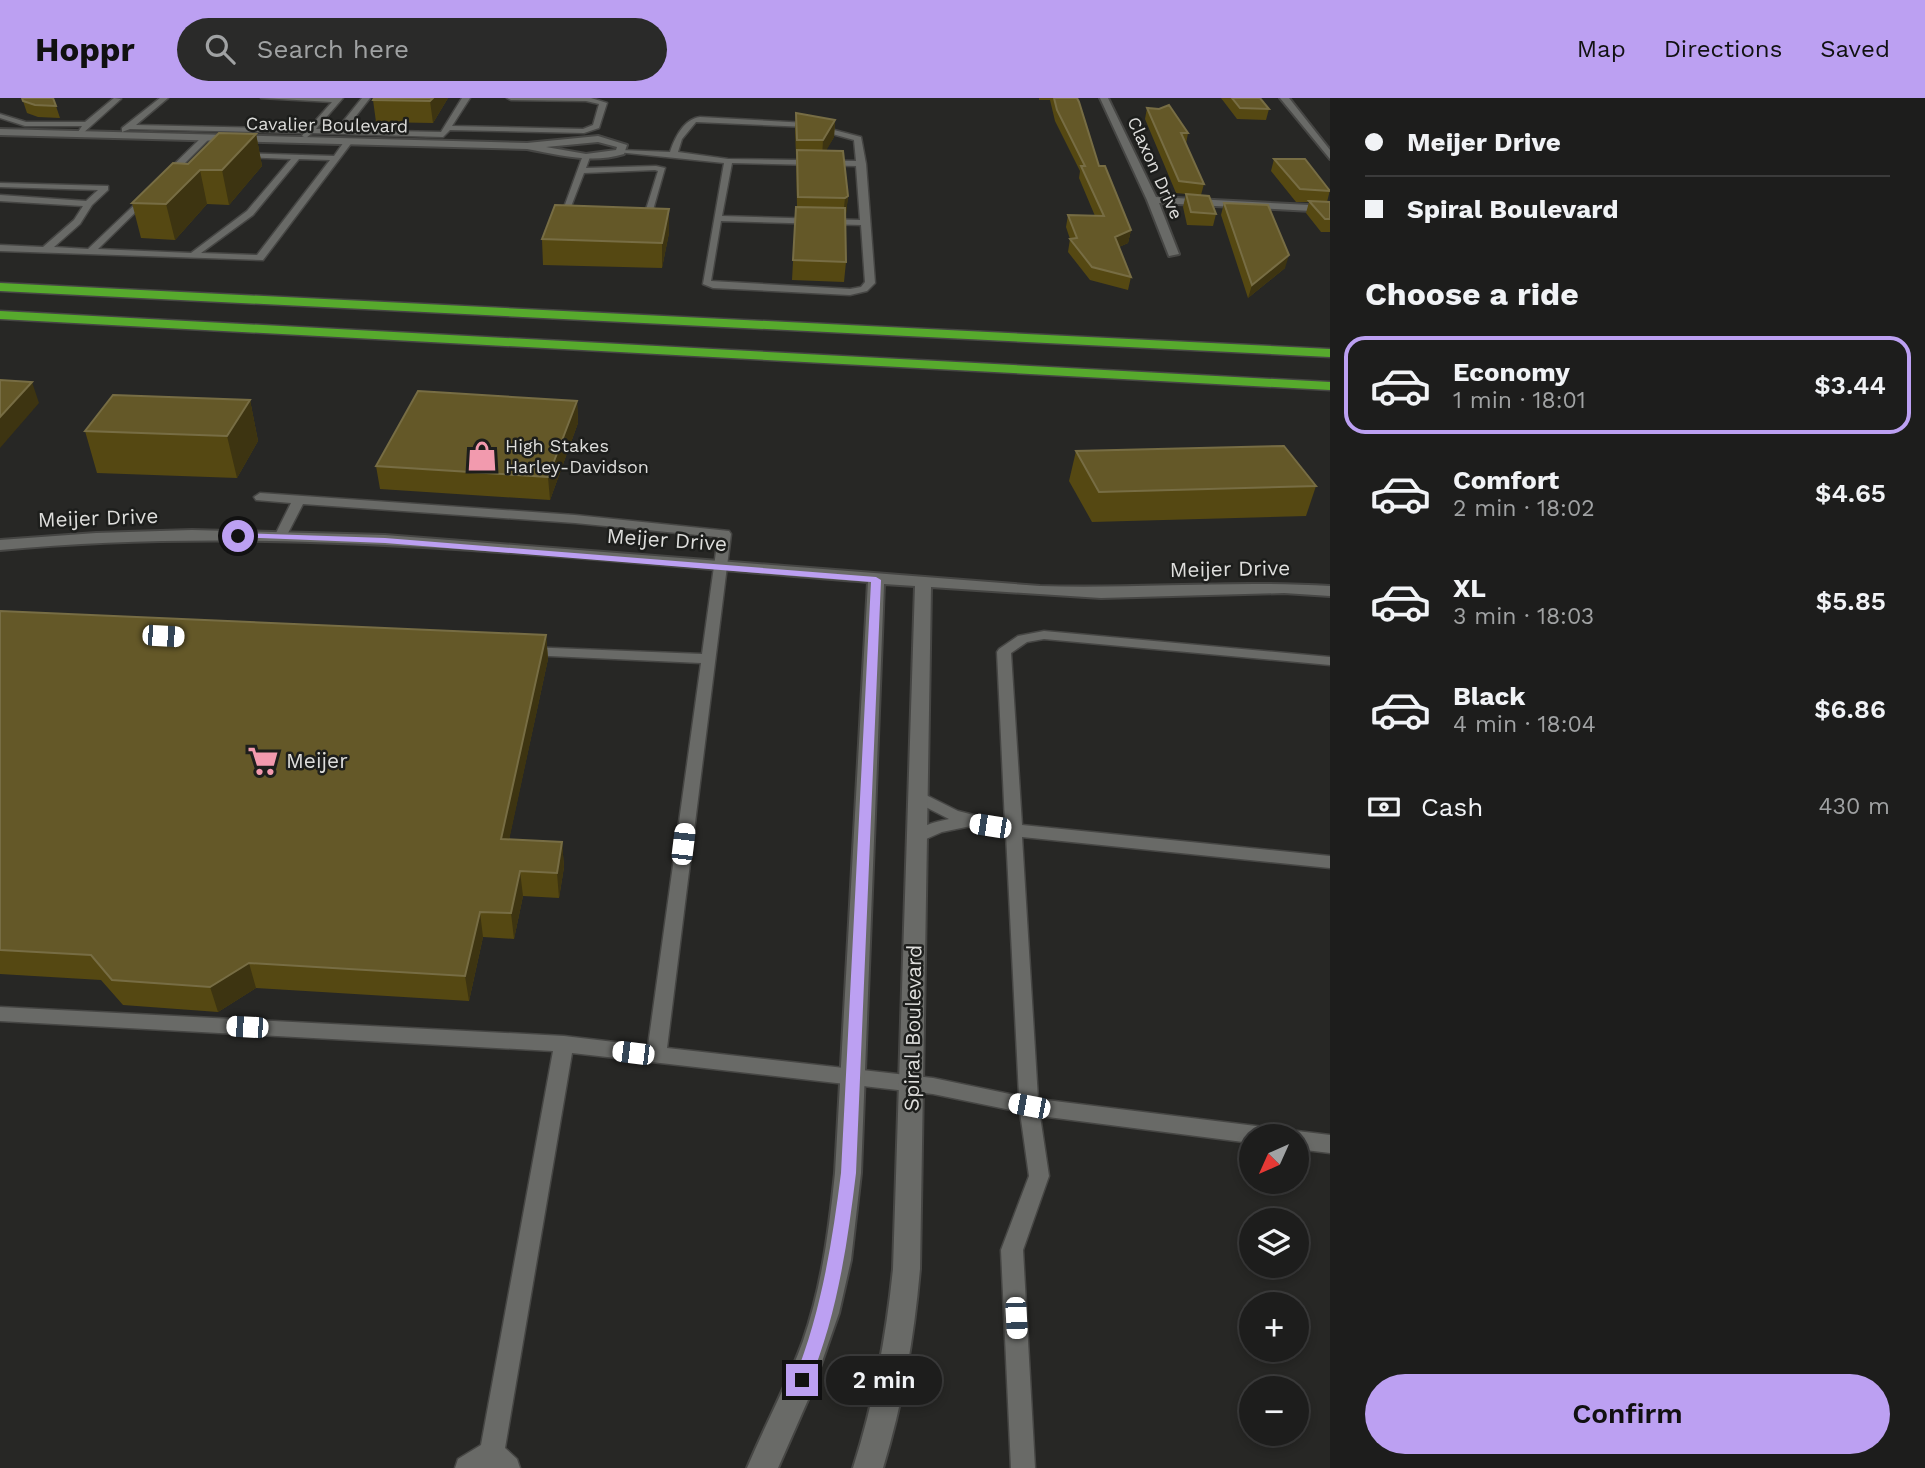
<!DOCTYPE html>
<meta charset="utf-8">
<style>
:root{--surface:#1d1d1c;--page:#2a2a29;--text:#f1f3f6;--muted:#a0a2a3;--line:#3b3b3b;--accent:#bca0f2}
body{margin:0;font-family:"Work Sans",sans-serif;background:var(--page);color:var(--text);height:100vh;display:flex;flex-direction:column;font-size:26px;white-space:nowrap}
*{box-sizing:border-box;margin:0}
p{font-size:23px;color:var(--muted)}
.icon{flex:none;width:38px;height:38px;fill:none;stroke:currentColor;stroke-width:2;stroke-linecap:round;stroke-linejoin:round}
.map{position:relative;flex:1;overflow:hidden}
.sheet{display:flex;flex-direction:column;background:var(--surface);width:595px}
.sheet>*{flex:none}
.top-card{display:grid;align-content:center;height:154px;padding:0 35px;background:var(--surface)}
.needle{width:46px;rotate:225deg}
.controls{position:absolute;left:1239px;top:1026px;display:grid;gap:14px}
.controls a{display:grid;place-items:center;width:70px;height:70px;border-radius:50%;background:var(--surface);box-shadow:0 4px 10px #0003,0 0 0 2px var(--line);font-size:35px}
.end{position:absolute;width:32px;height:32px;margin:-16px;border:9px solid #bca0f2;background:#111;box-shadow:0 0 0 4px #111}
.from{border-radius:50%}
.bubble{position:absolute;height:49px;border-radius:24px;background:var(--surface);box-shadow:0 4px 10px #0003,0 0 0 2px var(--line);font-size:23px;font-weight:600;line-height:49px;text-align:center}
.car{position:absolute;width:21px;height:42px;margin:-21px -10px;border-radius:9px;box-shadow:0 0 5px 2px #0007;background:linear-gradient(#fff 24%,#345 0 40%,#fff 0 76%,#345 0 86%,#fff 0)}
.top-card b{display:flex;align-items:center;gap:24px;height:66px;font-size:26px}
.top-card b+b{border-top:2px solid var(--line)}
.top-card i{width:18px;height:18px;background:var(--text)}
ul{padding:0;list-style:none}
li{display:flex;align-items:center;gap:21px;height:98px;margin:0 14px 10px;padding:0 21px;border:4px solid transparent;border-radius:21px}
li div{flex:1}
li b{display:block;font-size:26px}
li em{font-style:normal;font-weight:600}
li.active{border-color:var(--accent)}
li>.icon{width:63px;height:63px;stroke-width:1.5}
h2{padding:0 35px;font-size:32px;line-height:84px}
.pay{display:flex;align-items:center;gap:18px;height:77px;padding:0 35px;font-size:26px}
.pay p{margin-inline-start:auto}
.button{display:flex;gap:14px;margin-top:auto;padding:14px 35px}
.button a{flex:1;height:80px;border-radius:42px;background:var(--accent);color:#111;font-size:28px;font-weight:600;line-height:80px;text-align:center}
header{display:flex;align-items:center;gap:42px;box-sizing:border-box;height:98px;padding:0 35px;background:var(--accent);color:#111}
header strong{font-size:33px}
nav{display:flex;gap:38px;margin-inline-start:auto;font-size:24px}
.search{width:490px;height:63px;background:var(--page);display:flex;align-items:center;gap:18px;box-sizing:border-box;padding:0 24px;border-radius:38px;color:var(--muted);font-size:26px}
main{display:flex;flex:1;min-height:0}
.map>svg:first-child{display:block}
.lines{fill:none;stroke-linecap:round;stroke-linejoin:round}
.service-casing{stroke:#464644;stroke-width:3}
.minor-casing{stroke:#464644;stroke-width:4}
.motorway-casing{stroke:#464644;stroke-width:3}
.service{fill:#696a67;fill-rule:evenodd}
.minor{fill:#696a67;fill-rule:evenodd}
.motorway{fill:#57aa2d;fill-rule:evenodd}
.wall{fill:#554812}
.shaded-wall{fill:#3d3411}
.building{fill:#645828;stroke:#776d44;stroke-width:2}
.route{fill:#bca0f2}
.labels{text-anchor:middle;stroke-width:5;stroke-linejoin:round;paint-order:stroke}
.far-street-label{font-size:18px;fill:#dededc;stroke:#1d1e1c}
.far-poi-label{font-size:18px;fill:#dededc;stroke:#1d1e1c;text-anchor:start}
.street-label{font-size:21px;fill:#dededc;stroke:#1d1e1c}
.poi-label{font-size:21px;fill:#dededc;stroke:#1d1e1c;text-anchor:start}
</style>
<header>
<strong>Hoppr</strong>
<div class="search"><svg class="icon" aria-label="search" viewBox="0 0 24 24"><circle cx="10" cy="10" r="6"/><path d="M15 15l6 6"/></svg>Search here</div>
<nav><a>Map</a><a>Directions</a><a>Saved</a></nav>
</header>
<main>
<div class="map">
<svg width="1330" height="1370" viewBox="0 0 1330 1370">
<rect width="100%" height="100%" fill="#272725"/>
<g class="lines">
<g class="service-casing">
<path id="service" d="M114,0L121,1L82,36L78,34L82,28H25L0,20V16L26,24H85Z
M160,0H168L136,27L308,31L332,4L261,0H343L316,31H337L362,0H370L345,32L441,34L462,0H470L452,28L583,31L593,27L599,6L586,3L511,2L507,0H591L607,5L599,30L584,35L450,32L443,39L312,35L306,40L302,38L304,35L130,31L122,34V30Z
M700,19L807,25L861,39L866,66L875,185L867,193L850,197L713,190L703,186L724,65L617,54L621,52L670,54C675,39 684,21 700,19ZM696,24L807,29L854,42L856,63L728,61L678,54L682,41ZM732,65L856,68L860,122L722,118ZM721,123L861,127L865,184L861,189L850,191L711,183Z
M203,38L210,40L169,81H163V77Z
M346,41L353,43L263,162L0,153V147L43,149L74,122L83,108L0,103V97L86,103L98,92L0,89V85L108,88V92L92,107L80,126L54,149L88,151L148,94L152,97L151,99L98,151L191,155L247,113L291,61L239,59L236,55L334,58ZM299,61L330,62L257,157L201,155L253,117Z
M583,57L590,59L586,70L656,68L665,70L649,126L637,123L643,121L658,73L655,72L584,75L567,119L570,121L559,123Z
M260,395L575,417L729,433L731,436L667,950L933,980L1019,998L1006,736L971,728L942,734L917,745L909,739C918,728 935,724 949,721L912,702L910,698L918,693L958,713L1005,725L997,554L999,551L1018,538L1044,533L1330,559V567L1044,541L1027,544L1011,555L1022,727L1330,758V770L1022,739L1038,1001L1264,1029L1271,1032L1274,1038H1251V1045L1040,1018L1049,1078L1023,1152L1035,1370H1011L1001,1152L1029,1078L1020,1014L933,996L572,955L505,1350L517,1361L520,1370H455L458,1361L481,1347L553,953L0,923V909L564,938L648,948L701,565L528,557L521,553L528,549L702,556L718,439L575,425L303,406L287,437L281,441L275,437L291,405L256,402L254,399Z
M1297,1033L1330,1037V1055L1297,1051V1038H1289Z"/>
</g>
<g class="minor-casing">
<path id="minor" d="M1100,0H1108L1156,99L1330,108V114L1159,105L1179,156L1169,158L1147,102Z
M1280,0H1289L1330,52V61Z
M0,31L527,45L598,38L627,47L624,56C591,66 560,57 527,51L0,37ZM598,44L617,49L616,52L586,56L546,49Z
M192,432L385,437L1040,488C1137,491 1234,482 1330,488V498L1284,495L1101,500L931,489L920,1171C914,1240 903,1304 883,1370H853C874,1304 886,1240 893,1171L915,488L884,486L861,1075L851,1162L839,1215L811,1295L778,1370H747C765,1327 787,1287 803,1243C822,1188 829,1132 835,1075L868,484C580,462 289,425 0,452V442L96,435Z"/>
</g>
<g class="motorway-casing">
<path id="motorway" d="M0,185L1330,251V259L0,193Z
M0,213L1330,284V292L0,221Z"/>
</g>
<use href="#service" class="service"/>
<use href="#minor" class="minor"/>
<use href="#motorway" class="motorway"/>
</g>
<path class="wall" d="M22,0L56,8L60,20L38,19L27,15Z
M374,0H448L433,25L376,24L373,2Z
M1039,0H1077L1099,68L1131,132L1128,145L1119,149L1131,179L1128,192L1090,182L1068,154L1070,141L1066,129L1068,117L1095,118L1079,80L1080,73L1055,23L1050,2H1039Z
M1221,0H1260L1269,11L1266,22L1237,21Z
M1147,10L1188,35L1186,46L1204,86L1201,97L1216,116L1213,128L1187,127L1183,109L1186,96L1176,95L1145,21Z
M796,15L835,22L834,39L826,52L848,98L846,116L845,117L846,164L844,184L792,182L796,109H797L796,59L795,31Z
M256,36L262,68L229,107L207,106L175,142L141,140L132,105L188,66Z
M1274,61L1330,92L1327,104H1330V134H1321L1306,115L1309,104H1296L1271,73Z
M1224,105L1285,170L1248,200L1221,117Z
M669,135L662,170L543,167L542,141Z
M250,302L258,343L237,380L97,375L85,333Z
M577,303L578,325L550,402L380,391L376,368Z
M1076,353L1316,388L1306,418L1092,424L1069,383Z
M0,513L546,537L548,561L509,741L562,744L564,769L559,800L523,798L514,841L483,839L469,903L256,890L218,914L123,907L101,882L0,876Z"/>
<path class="shaded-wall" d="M433,0H448L433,25L430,3Z
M835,22L834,39L822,60L823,42Z
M256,36L262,68L229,107L222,72Z
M200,72L207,106L175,142L166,106Z
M848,98L846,116L843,119L845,100Z
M669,111V135L662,170V145Z
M1131,132L1128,145L1112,152L1115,139Z
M1289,157L1285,170L1248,200L1252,187Z
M32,284L39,305L0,350V319Z
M250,302L258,343L237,380L227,338Z
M577,303L578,325L550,402L548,379Z
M546,537L548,561L504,766L501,741Z
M562,744L564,769L559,800L557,775Z
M520,773L523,798L514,841L511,815Z
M480,814L483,839L469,903L465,878Z
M249,865L256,890L218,914L210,889Z"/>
<path class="building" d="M22,0H53L56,8L35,7L23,3Z
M374,0H433L430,3L373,2Z
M1054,0H1077L1079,4L1099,68H1105L1131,132L1115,139L1131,179L1092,169L1070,141L1077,140L1068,117L1104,118L1081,68H1085L1057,12Z
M1232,0H1260L1269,11L1240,10Z
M1169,7L1188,35H1181L1204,86L1179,83L1147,10L1159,11Z
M796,15L835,22L823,42H797Z
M219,35L256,36L222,72H200L166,106L132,105L173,65L188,66Z
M797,52L843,53L848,98L845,100L798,99Z
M1274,61H1305L1330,93L1300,91Z
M1186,96L1209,98L1216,116L1191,114Z
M1309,103L1330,104V121H1325Z
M1224,105L1268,107L1289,157L1252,187Z
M555,107L669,111L662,145L542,141Z
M796,109L845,110L846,164L793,162Z
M0,282L32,284L0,319Z
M418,293L577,303L548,379L376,368Z
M113,297L250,302L227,338L85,333Z
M1284,348L1316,388L1099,394L1076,353Z
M0,513L546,537L501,741L562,744L557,775L520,773L511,815L480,814L465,878L249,865L210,889L112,882L91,857L0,852Z"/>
<path class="route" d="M238,435L385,440L876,479L881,482L856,1075C847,1149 837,1218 808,1288L802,1290L796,1288L794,1282C821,1215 832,1146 841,1075L871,484L385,445L234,439L233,438Z"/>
<defs>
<g id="shop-bare" transform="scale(2.415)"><path d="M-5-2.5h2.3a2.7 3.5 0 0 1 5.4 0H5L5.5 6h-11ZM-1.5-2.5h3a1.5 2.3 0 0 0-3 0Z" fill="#f29aae" stroke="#1d1e1c" stroke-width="2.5" paint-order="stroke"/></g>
<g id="supermarket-bare" transform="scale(2.415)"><path d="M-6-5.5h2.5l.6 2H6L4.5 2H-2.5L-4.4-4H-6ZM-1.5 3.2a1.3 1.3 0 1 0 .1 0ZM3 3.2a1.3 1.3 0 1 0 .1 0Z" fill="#f29aae" stroke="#1d1e1c" stroke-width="2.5" paint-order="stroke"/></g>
</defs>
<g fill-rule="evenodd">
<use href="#shop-bare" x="482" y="358"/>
<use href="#supermarket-bare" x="263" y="663"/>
</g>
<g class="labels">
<g class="far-street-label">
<text transform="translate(327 27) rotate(1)" y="6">Cavalier Boulevard</text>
<text transform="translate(1155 70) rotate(66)" y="6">Claxon Drive</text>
</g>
<g class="far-poi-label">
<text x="505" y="354">High Stakes<tspan x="505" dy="21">Harley-Davidson</tspan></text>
</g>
<g class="street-label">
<text transform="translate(98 420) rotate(-2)" y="7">Meijer Drive</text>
<text transform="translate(667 442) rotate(4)" y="7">Meijer Drive</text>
<text transform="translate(1230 471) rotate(-1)" y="7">Meijer Drive</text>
<text transform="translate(913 930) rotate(-89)" y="7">Spiral Boulevard</text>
</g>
<g class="poi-label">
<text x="286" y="670">Meijer</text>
</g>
</g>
</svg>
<div class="controls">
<a><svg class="needle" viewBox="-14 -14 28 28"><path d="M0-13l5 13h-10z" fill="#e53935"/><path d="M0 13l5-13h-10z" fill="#a0a2a3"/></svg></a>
<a><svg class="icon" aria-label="layers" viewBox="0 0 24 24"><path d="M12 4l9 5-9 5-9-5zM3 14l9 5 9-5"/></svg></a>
<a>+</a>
<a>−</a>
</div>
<i class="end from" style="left:238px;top:438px"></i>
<i class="end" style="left:802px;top:1282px"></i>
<div class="bubble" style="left:826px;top:1258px;width:116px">2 min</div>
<i class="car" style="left:163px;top:538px;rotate:93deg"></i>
<i class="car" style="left:990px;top:728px;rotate:279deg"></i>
<i class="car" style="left:683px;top:746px;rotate:7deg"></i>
<i class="car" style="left:247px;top:929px;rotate:273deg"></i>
<i class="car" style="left:633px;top:955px;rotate:277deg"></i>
<i class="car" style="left:1029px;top:1008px;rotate:281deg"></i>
<i class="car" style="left:1016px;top:1220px;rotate:177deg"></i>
</div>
<section class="sheet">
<div class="top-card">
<b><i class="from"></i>Meijer Drive</b>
<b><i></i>Spiral Boulevard</b>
</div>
<h2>Choose a ride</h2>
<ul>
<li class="active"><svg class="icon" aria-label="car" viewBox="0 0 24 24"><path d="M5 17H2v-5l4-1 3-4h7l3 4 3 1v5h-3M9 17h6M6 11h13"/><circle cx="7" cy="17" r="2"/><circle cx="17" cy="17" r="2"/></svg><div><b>Economy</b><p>1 min · 18:01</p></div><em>$3.44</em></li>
<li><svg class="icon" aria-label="car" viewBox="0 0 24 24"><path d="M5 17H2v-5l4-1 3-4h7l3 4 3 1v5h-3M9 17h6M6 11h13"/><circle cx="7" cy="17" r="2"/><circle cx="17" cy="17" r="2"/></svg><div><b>Comfort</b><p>2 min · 18:02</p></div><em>$4.65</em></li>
<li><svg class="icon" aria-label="car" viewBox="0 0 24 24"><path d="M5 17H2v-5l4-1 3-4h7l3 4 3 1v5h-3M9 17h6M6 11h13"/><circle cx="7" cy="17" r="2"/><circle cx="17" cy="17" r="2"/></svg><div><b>XL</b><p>3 min · 18:03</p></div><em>$5.85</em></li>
<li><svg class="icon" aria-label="car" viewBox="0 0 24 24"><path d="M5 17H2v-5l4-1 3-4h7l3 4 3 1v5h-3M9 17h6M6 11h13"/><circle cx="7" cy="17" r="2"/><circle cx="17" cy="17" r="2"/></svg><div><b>Black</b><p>4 min · 18:04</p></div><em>$6.86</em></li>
</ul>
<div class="pay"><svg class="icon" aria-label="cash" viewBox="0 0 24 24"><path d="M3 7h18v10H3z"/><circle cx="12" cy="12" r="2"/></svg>Cash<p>430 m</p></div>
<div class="button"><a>Confirm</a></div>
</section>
</main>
